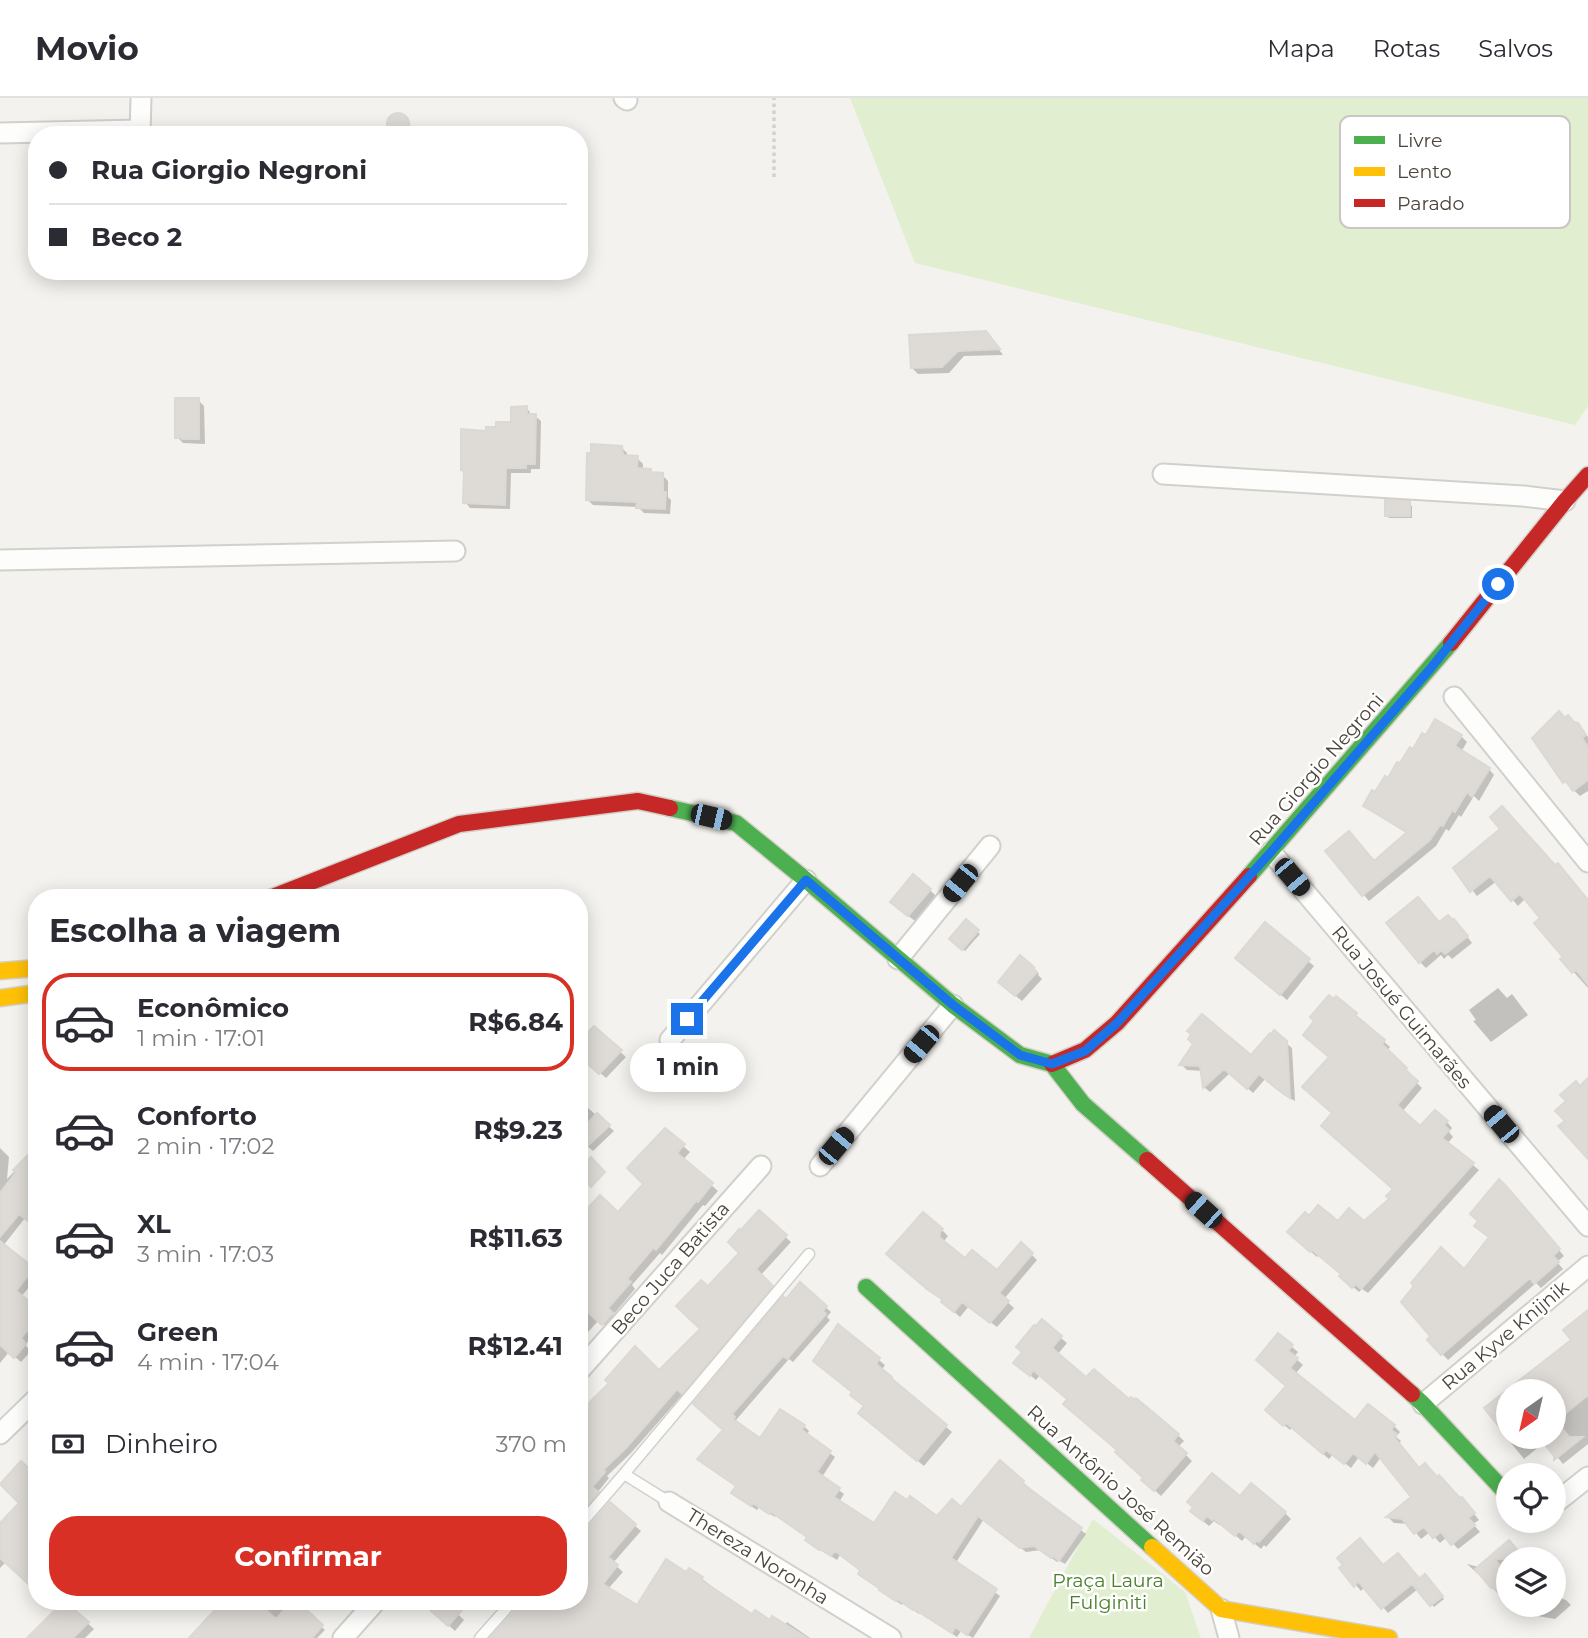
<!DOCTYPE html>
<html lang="pt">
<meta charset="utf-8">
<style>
:root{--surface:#fff;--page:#f7f7f7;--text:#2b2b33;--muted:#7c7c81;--line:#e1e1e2;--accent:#d93025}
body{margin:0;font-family:Montserrat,sans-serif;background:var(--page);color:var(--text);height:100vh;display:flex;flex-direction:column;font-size:26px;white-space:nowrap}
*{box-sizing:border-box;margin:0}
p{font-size:23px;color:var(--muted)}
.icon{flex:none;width:38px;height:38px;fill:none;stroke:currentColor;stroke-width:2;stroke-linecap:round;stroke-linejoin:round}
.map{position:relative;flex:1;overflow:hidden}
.details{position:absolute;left:28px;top:791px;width:560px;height:721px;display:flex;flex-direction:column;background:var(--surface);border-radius:28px;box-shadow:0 4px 18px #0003}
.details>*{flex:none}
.guide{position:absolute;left:28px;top:28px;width:560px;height:154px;border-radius:28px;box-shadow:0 4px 18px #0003;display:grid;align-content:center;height:154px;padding:0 21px;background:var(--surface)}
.needle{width:46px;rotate:214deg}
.controls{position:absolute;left:1496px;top:1281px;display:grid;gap:14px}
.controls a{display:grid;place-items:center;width:70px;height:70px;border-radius:50%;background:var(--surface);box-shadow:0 4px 18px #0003;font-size:35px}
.end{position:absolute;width:32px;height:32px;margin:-16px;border:9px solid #1a73e8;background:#fff;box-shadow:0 0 0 4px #fff}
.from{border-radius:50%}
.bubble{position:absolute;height:49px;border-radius:24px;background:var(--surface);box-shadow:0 4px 18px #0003;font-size:23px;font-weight:700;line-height:49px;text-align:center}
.car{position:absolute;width:21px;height:42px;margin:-21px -10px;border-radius:9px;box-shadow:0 0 5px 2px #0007;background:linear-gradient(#222 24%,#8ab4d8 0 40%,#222 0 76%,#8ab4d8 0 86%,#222 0)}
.guide b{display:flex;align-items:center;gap:24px;height:66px;font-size:26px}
.guide b+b{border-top:2px solid var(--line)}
.guide i{width:18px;height:18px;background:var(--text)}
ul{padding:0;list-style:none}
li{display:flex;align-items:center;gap:21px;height:98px;margin:0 14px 10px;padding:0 7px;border:4px solid transparent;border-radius:28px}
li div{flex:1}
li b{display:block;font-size:26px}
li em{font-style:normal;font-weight:700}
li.selected{border-color:var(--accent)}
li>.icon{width:63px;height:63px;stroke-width:1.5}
h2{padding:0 21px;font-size:32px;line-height:84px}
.pay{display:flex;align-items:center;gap:18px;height:77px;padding:0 21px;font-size:26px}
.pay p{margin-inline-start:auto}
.button{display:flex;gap:14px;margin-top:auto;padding:14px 21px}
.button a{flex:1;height:80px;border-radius:28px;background:var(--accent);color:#fff;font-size:28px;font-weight:700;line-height:80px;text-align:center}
header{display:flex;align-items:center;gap:42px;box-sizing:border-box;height:98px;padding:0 35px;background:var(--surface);border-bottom:2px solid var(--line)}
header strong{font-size:33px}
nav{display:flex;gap:38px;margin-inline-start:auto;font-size:24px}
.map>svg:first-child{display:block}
.green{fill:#e1eecf}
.shadow{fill:#0003}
.building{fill:#dedbd6;stroke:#dcd9d4;stroke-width:2}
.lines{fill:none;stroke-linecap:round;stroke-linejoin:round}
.lane-casing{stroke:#d2d0cb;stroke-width:13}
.street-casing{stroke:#d2d0cb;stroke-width:23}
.fast-casing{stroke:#d3cfc5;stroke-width:19}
.slow-casing{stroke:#d3cfc5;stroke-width:19}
.jam-casing{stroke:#d3cfc5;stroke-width:19}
.path{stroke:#d3d2cc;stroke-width:3.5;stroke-dasharray:3.5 3.5;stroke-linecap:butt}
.lane{stroke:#fdfdfc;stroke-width:10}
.street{stroke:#fdfdfc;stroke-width:19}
.fast{stroke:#4caf50;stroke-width:16}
.slow{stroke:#ffc107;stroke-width:16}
.jam{stroke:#c62828;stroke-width:16}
.route{stroke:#1a73e8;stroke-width:9}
.labels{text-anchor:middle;stroke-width:5;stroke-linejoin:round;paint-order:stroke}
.street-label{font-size:19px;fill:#4b4439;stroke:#fff}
.park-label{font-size:19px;fill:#4a7f2a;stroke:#fff}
.key{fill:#fff;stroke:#c9c7c4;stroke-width:2}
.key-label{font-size:19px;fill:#4b4439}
</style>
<header>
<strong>Movio</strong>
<nav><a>Mapa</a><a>Rotas</a><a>Salvos</a></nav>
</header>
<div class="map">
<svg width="1588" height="1540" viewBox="0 0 1588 1540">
<rect width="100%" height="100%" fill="#f4f2ee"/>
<path class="green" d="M850,0H1588V308L1575,327L915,165Z
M1093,1421L1185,1494L1201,1540H1029Z"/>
<path class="shadow" d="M398,17L404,19L410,26V31L407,37H395L392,34L389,26L391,20Z
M911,239L991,241L1003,257L964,258L949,275L918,276L912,270Z
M198,302L204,308L205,346L183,345L177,339Z
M527,310L532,318H535L541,323L540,371H531V375H511L510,411L470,410L465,404V375L462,372L488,335L513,326Z
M622,350L627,355V359L637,360L643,366V372L651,373L654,376L662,377L668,383V399L671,402L670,416L644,415L638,409L593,407L587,401Z
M1409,405L1412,408V420H1389L1387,417Z
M1565,622L1577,627L1588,639V693L1580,698L1565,684L1534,640Z
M1461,638L1467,644L1461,654L1489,671L1494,677L1479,703L1474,698L1461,719L1459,717L1449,733L1446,731L1436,748L1369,803L1327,753L1375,765L1408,736L1371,713L1365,708L1414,653Z
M1502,731L1588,803V890L1563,862L1565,860L1543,820L1526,800L1518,808L1497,783L1477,798L1455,770Z
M930,792L936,798L915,823L898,810Z
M966,823L980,836L965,853L951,841Z
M1440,826L1460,829L1472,845L1452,861L1448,857L1444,861L1441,857L1426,870L1420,864Z
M1020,859L1039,876L1038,877L1042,881L1022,903L1006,890Z
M1308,863L1314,868L1287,902L1244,866Z
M1498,890L1507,900L1512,896L1528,917L1491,944L1473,923L1476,922L1469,912Z
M1355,916L1361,922L1360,923L1390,949L1387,953L1411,976L1410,978L1422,990L1402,1014L1421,1030L1447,1024L1452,1030L1449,1034L1453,1039L1447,1046L1479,1072L1368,1195L1362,1191L1359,1194L1347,1184L1343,1176L1319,1156L1317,1159L1295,1140L1310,1120L1338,1126H1364L1391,1101L1395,1092L1334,1015L1331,959L1311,942Z
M594,930L626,959L606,980L579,956Z
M1286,945L1292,950L1295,1003L1284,997L1266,980L1253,995L1230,975L1210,994L1205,990L1203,973L1187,972L1182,967L1251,959Z
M579,1002L614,1033L593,1053L579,1041Z
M665,1032L690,1054L683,1062L718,1093L705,1108L703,1107L662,1157L660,1155L632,1187L635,1191L613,1217L618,1222L609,1231L599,1222L579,1244V1123L619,1116L645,1086Z
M0,1050L9,1059L7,1081L35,1052L25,1120L3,1148L37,1176V1179L21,1199L37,1211V1233L25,1247L31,1253L21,1264L9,1254L0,1265Z
M1512,1096L1564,1158L1557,1164L1563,1171L1541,1190L1536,1185L1448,1262L1429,1242L1464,1174L1491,1140Z
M759,1115L791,1144L760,1178L777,1194L688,1300L683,1296L631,1355L607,1378L609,1380L597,1395L603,1401L585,1421L579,1415V1326L659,1275L703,1232L708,1191L742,1155L740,1135Z
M942,1132L948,1138L944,1143L965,1163L997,1175L1031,1156L1037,1162L1004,1201L1014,1210L997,1229L969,1208L960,1219L949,1209L944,1202L895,1162Z
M800,1186L831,1214L827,1219L830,1222L793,1264L789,1261L736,1322L739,1325L737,1326L761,1343L781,1313L804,1328L809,1333L806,1338L835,1359L822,1379L844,1396L839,1404L874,1427L938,1421L1023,1384L1028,1389L1026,1391L1086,1436L1065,1466L1058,1462L1057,1464L1041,1452L1026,1454L984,1421L955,1466L1000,1498L973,1540L961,1533L957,1539L920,1515L919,1516L903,1505L902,1507L886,1496L862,1472L840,1457L837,1462L825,1454V1455L812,1447L809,1439L776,1417L775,1419L759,1409L757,1412L739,1400L737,1389L699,1361L725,1332L700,1310Z
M1588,1214V1346L1563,1366L1545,1344L1524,1361L1498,1329L1500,1327L1487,1310L1508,1293V1339H1554V1293H1509L1574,1242Z
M1042,1224L1067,1245L1057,1257L1086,1282L1130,1304L1178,1337L1184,1343L1178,1349L1192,1363L1161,1398L1150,1388L1145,1380L1069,1302L1040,1277L1036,1282L1022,1270L1036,1231Z
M838,1228L885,1267L881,1273L952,1334L924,1368L867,1321L866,1309L854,1294Z
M1279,1238L1298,1254L1294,1259L1303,1267L1295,1276L1355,1325L1368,1309L1394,1328L1400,1334L1396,1339L1401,1343L1399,1346L1420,1371L1467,1407L1479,1422L1473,1426L1480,1434L1458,1451L1447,1439L1440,1445L1430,1434L1421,1441L1409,1426L1394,1425L1389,1420L1413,1400L1381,1359L1373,1370L1359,1359L1351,1370L1333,1356L1329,1361L1292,1329L1290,1332L1274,1318L1288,1289Z
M37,1364V1492L6,1464L0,1470V1428L21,1405L29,1373Z
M1240,1401L1285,1415L1291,1421L1266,1449L1264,1447L1261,1451L1246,1438L1242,1443L1221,1425L1219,1427L1214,1423L1209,1428L1198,1419Z
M610,1406L641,1433L613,1465L623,1474L608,1491L637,1509L687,1476L702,1481L753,1518L784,1528L787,1524L810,1540H493L579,1503Z
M1514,1450L1524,1461H1508V1502L1499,1494H1498L1467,1466L1479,1469Z
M1404,1463L1420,1483L1425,1479L1444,1501L1434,1509L1418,1491L1388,1515L1365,1488L1361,1493L1341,1470L1384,1469Z
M1554,1493L1557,1496L1556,1499L1566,1502L1571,1507L1555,1521L1526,1516L1515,1507H1554Z
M49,1503H81L73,1512L94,1531L85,1540H30L58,1512Z
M226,1503H294L325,1532L317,1540H201Z
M422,1503H444L464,1522L455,1533Z
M491,1503H515L504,1514Z"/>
<path class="building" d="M387 26a11 11 0 1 1 22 0a11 11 0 1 1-22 0Z
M986,233L1000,251L958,253L942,269L911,270L909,237Z
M175,300H199V341H182L181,340H175Z
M527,308V316H536L535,366H526V370H506L505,407L463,405L464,373L461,372V331L486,333V329H496V324H511V309Z
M591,346L622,348L623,357L638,358L637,370L651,371V374L663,375V394H666L665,411L636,410L637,404L586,402L587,355H591Z
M1385,402L1410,403V418H1385Z
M1559,613L1565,620L1568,617L1574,624L1578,625L1586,637L1582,640L1588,649V682L1573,693L1566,683L1563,685L1532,640Z
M1435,621L1462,637L1455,648L1490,670L1472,699L1467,694L1455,714L1452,712L1443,728L1440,727L1430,742L1362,798L1325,753L1349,733L1374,763L1407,734L1363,708L1372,692L1375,694L1385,678L1388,680L1397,664L1400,665L1410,649L1413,651L1422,635L1426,637Z
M1502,708L1555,767L1558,765L1588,802V887L1576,872L1572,875L1560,861L1563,859L1534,825L1540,820L1520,796L1511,803L1490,778L1470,794L1453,770L1500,731L1490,719Z
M913,776L931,791L908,818L890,804Z
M1418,799L1439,824L1448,817L1453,822L1454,821L1468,838L1445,856L1441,852L1437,856L1434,852L1419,865L1386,825Z
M966,821L979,832L962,852L949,841Z
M1265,824L1310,861L1280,897L1235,860Z
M1020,857L1034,869L1033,870L1037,874L1015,898L998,884Z
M1329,897L1334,901L1336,898L1357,915L1355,917L1385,942L1382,946L1407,970L1405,972L1418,983L1397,1007L1420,1028L1435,1012L1448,1023L1444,1027L1449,1032L1442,1040L1474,1065L1361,1191L1356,1186L1352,1190L1339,1178L1341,1176L1312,1152L1310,1154L1287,1134L1305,1114L1309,1118L1318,1107L1338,1123L1349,1110L1364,1123L1389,1101L1386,1098L1393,1091L1321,1028L1332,1015L1302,989L1329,959L1303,937L1314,923L1310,919Z
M1202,916L1251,957L1270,935L1271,937L1274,932L1287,943L1290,1000L1277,991L1259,976L1247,991L1224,971L1203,990L1200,968L1179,967L1193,946L1188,941L1191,936L1187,933Z
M594,928L622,952L599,976L579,958V943Z
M1588,980V1061L1558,1028L1565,1023L1555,1013L1566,1003L1560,997L1576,983L1580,988Z
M597,1015L610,1027L579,1056V1035Z
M665,1030L685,1046L677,1055L713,1085L698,1104L696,1103L656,1152L653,1150L627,1181L631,1184L608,1210L613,1215L602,1227L579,1206V1120L600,1097L618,1114L643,1086L627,1070Z
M37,1048V1130L19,1116L0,1139V1095L16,1074L13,1072Z
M591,1059L605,1074L591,1089L579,1077V1070Z
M1499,1081L1507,1089L1560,1151L1553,1158L1559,1164L1534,1186L1530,1180L1441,1257L1427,1242L1430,1238L1401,1204L1414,1188L1411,1185L1441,1149L1464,1171L1489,1139L1474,1128L1478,1123L1470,1116Z
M759,1112L787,1137L756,1171L773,1188L682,1296L677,1291L626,1350L603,1372L605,1374L592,1389L599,1394L579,1416V1315L609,1285L605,1282L635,1248L659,1272L700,1231L676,1208L701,1182L708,1188L739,1155L728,1144L739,1131L740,1133Z
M923,1114L943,1131L939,1136L940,1137L939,1139L965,1160L972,1152L997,1172L1021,1144L1033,1155L999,1195L1009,1203L990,1225L962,1204L954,1214L941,1204L942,1201L928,1192L886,1156Z
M0,1143L34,1170L16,1193L37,1209V1221L21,1240L26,1246L14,1260L0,1247Z
M800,1184L827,1208L823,1213L826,1216L787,1261L783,1258L732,1316L735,1319L733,1321L760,1340L780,1311L805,1327L802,1332L831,1353L817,1374L840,1390L834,1399L874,1425L895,1394L907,1402L910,1398L937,1418L952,1401L961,1409L1000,1362L1024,1383L1022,1385L1082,1430L1059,1463L1053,1458L1051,1460L1034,1448L1020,1450L978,1418L951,1460L997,1491L967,1537L955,1529L952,1535L914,1511L913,1512L897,1501L896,1503L879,1492L880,1491L858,1476L860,1472L835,1453L831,1458L820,1451L819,1452L805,1442L807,1439L771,1414L769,1416L753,1405L751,1408L731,1395L736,1388L697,1361L723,1332L693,1306L783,1198L786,1201Z
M1588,1212V1297L1556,1323L1569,1339H1583L1554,1362V1358L1539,1339H1554V1293H1508V1340L1484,1310L1571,1242L1563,1232Z
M1042,1221L1062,1238L1052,1250L1086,1279L1094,1271L1129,1301L1131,1299L1135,1302L1136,1300L1179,1336L1173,1343L1187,1355L1154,1393L1141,1382L1143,1380L1115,1354L1117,1352L1063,1306L1067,1301L1033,1272L1030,1278L1013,1265L1022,1254L1016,1249L1034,1227L1036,1228Z
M838,1226L880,1260L876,1266L892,1279L891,1280L947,1327L917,1363L858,1315L864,1308L850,1297L852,1294L813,1263Z
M1278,1235L1293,1247L1288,1253L1298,1260L1290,1270L1355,1322L1368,1306L1395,1327L1391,1332L1397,1336L1394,1339L1419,1370L1425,1365L1437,1379L1439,1377L1460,1400L1462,1399L1475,1415L1468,1420L1475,1427L1451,1447L1441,1434L1433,1440L1424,1429L1414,1436L1402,1421L1386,1419L1411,1399L1375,1354L1366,1366L1353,1355L1344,1366L1326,1352L1323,1356L1286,1325L1283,1328L1265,1312L1286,1288L1256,1262Z
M21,1363L37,1378V1494L0,1460V1425L19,1405L0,1386Z
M1212,1375L1240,1398L1251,1385L1286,1414L1259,1444L1257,1442L1254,1446L1239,1433L1235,1438L1214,1421L1212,1422L1207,1418L1203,1423L1190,1413L1193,1409L1187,1404Z
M610,1404L636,1426L608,1459L618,1467L603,1486L637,1507L666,1461L686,1474L689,1470L703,1479L701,1482L752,1516L755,1512L770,1522L772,1518L807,1540H490L519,1508L520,1503H579V1435L585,1433Z
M1360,1440L1383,1467L1398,1455L1419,1480L1381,1511L1358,1483L1354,1489L1339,1470L1343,1467L1337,1460Z
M1509,1442L1525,1461H1495L1508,1480V1503L1492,1489L1491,1490L1475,1471Z
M1425,1476L1443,1498L1430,1508L1412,1486Z
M64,1503L89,1524L73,1540H27Z
M223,1503H256L276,1521L292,1503H297L323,1527L312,1540H189Z
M420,1503H470L448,1528Z"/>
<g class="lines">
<g class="lane-casing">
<path id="lane" d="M624,1376L669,1404
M579,1428L624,1376L809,1156
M480,1540L513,1503"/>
</g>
<g class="street-casing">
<path id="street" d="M624,0L627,2
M0,35L140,32
M140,37L141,0
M1163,376L1523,398L1565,403
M0,462L455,453
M1454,599L1588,764
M1271,754L1588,1128
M898,861L990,748
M670,942L806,782
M820,1068L953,907
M579,1273L761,1068
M1423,1306L1588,1168
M0,1336L37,1300
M669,1404L891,1540
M1554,1406L1588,1379
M1221,1511L1229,1540
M343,1540L376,1503"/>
</g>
<g class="fast-casing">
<path id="fast" d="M670,710L736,725L806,782L953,907L1020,957L1052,966L1083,1006L1147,1062
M1249,778L1451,545
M866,1189L1152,1449
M1412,1296L1423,1306L1508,1397"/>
</g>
<g class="slow-casing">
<path id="slow" d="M0,873L37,870
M0,900L37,895
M1152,1449L1221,1511L1389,1540"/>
</g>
<g class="jam-casing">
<path id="jam" d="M1451,545L1565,403L1588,377
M270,800L459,726L638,703L670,710
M1052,966L1085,952L1117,925L1249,778
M1147,1062L1412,1296"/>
</g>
<path class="path" d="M774,79V0"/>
<use href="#lane" class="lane"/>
<use href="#street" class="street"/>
<use href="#fast" class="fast"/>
<use href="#slow" class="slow"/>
<use href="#jam" class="jam"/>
</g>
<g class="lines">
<path class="route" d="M687,921L806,782L953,907L1020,957L1052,966L1085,953L1117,925L1271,754L1431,570L1498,486"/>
</g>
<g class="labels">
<g class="street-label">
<text transform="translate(1316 671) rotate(-49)" y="7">Rua Giorgio Negroni</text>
<text transform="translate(1402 909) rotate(50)" y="7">Rua Josué Guimarães</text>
<text transform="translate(670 1170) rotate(-49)" y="7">Beco Juca Batista</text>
<text transform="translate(1505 1237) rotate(-40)" y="7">Rua Kyve Knijnik</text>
<text transform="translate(1121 1392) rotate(42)" y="7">Rua Antônio José Remião</text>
<text transform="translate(758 1458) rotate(32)" y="7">Thereza Noronha</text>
</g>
<g class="park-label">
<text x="1108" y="1489">Praça Laura<tspan x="1108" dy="22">Fulginiti</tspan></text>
</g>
</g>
<rect x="1340" y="18" width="230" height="112" rx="10" class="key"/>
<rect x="1354" y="38" width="31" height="8" fill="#4caf50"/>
<rect x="1354" y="69" width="31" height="9" fill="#ffc107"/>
<rect x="1354" y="101" width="31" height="8" fill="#c62828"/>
<g class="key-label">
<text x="1397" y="49">Livre</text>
<text x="1397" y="80">Lento</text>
<text x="1397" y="112">Parado</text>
</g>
</svg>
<div class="controls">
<a><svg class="needle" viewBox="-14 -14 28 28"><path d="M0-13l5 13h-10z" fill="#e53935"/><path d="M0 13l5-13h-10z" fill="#7c7c81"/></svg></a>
<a><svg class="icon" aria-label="locate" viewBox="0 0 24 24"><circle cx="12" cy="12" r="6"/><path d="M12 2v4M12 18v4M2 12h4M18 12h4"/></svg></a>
<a><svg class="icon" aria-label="layers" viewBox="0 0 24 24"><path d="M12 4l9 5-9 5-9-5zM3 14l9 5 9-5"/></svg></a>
</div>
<i class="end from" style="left:1498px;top:486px"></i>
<i class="end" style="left:687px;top:921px"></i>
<div class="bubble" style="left:630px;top:945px;width:116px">1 min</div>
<i class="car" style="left:711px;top:719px;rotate:103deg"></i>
<i class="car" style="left:1292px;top:779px;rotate:140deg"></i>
<i class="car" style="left:960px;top:785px;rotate:219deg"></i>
<i class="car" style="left:921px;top:946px;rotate:220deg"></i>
<i class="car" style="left:1501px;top:1026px;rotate:320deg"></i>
<i class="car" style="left:836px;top:1048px;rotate:40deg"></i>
<i class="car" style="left:1203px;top:1112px;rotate:312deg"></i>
<div class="guide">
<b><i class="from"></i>Rua Giorgio Negroni</b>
<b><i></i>Beco 2</b>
</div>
<section class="details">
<h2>Escolha a viagem</h2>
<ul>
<li class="selected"><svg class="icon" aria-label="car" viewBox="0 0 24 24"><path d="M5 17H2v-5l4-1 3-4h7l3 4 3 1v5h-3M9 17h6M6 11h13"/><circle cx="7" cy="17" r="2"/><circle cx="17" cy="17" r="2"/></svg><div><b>Econômico</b><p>1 min · 17:01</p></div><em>R$6.84</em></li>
<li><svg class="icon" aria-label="car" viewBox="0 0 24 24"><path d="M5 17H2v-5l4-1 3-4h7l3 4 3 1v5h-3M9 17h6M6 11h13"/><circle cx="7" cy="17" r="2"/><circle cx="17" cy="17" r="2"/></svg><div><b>Conforto</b><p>2 min · 17:02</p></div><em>R$9.23</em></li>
<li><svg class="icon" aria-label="car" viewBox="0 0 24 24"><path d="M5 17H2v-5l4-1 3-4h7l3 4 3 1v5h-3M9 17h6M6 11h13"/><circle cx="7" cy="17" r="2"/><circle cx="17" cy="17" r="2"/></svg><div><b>XL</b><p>3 min · 17:03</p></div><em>R$11.63</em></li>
<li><svg class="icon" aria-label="car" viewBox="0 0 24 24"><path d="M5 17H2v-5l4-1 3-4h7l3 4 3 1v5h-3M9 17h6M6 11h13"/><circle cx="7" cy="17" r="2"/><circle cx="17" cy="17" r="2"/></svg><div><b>Green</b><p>4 min · 17:04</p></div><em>R$12.41</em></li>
</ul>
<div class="pay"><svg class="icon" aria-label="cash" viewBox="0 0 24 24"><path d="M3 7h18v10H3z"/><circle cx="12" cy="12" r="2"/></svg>Dinheiro<p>370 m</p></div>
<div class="button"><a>Confirmar</a></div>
</section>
</div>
